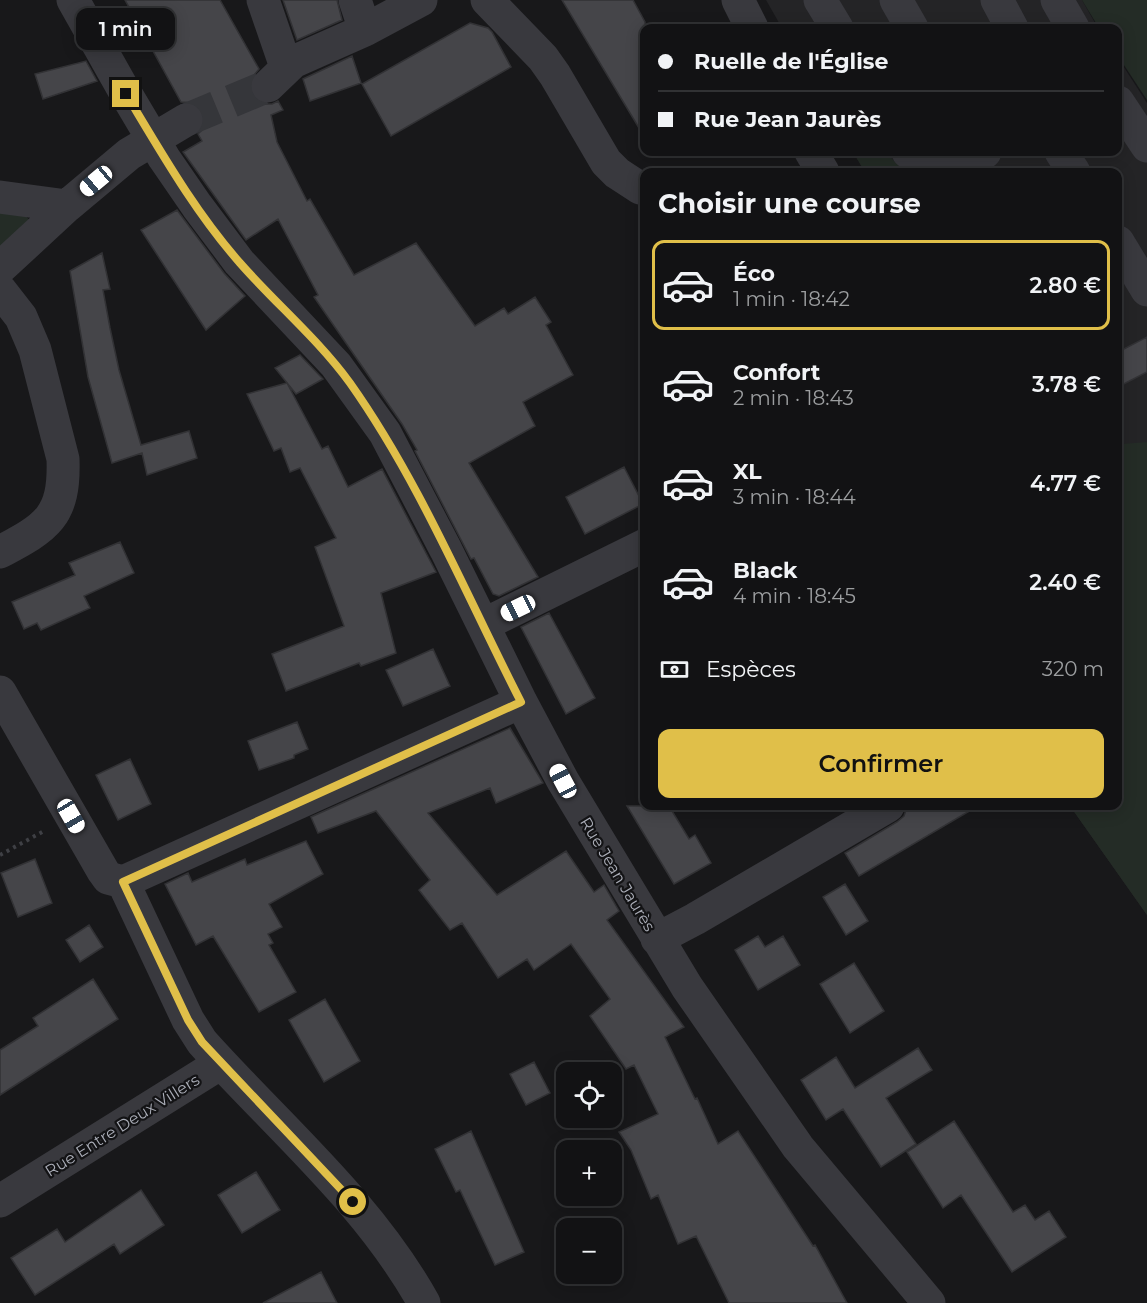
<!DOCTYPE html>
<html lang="fr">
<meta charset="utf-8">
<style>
:root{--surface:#121214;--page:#1f2022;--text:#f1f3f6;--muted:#9c9ea0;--line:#313234;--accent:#e0bf49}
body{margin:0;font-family:Montserrat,sans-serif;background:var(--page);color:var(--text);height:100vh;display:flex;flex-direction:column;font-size:22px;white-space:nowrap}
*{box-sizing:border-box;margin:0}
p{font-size:20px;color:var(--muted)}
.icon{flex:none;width:33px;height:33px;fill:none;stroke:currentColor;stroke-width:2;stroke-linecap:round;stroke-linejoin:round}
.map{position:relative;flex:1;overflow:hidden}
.details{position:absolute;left:640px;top:168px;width:482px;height:642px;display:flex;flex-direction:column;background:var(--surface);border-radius:12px;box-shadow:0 3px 15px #0003,0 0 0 2px var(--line)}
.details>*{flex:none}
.banner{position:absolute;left:640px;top:24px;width:482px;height:132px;border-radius:12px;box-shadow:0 3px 15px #0003,0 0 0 2px var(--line);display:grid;align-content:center;height:132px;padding:0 18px;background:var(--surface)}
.controls{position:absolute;left:556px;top:1062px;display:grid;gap:12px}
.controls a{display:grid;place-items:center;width:66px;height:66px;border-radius:12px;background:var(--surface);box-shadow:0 3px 15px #0003,0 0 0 2px var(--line);font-size:30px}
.end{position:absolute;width:27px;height:27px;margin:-14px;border:8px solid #e0bf49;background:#111;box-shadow:0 0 0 3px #111}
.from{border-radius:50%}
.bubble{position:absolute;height:42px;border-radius:12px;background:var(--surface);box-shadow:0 3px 15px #0003,0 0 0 2px var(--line);font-size:20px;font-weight:600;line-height:42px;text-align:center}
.car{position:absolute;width:18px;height:36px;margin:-18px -9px;border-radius:8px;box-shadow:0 0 4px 2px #0007;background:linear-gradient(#fff 24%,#345 0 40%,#fff 0 76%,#345 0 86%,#fff 0)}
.banner b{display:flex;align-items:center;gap:21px;height:57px;font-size:22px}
.banner b+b{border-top:2px solid var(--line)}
.banner i{width:15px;height:15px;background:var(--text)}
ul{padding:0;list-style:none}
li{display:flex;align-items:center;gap:18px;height:90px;margin:0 12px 9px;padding:0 6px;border:3px solid transparent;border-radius:12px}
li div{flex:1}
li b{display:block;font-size:22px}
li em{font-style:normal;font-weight:600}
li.on{border-color:var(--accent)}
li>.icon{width:54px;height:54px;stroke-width:1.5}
h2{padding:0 18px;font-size:27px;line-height:72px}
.pay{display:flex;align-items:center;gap:15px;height:66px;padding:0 18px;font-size:22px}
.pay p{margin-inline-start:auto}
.cta{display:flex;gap:12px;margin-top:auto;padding:12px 18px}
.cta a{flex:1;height:69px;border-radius:12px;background:var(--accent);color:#111;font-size:24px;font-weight:600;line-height:69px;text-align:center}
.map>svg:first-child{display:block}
.built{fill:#242426}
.green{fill:#242c26}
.building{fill:#454549;stroke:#323235;stroke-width:1.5}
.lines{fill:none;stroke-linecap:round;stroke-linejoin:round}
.minor-tunnel{stroke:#35363a;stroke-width:33;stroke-dasharray:33 16;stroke-linecap:butt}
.path{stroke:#3f4045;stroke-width:4;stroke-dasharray:3 4.5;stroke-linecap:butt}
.minor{stroke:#39393e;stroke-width:33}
.route{stroke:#e0bf49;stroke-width:8}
.labels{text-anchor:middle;stroke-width:4.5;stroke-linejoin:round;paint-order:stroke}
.street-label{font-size:16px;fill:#abaeb8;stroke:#131315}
</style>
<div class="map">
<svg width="1147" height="1303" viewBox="0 0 1147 1303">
<rect width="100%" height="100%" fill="#18181a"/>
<path class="built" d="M766,0H1082L1098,28H782Z
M1118,58L1147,103V915L1070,806H1118V172H865L853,152H1118Z"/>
<path class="green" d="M1082,0H1147V100L1118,56V28H1099Z
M853,152H868L891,158L905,172H865Z
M0,212L25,215L32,223L0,250Z
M1118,437L1122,444L1147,442V915L1070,806H1118Z"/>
<path class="building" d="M125,0H220L259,69L250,80V91L254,99L262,104H272L278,101L283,110L271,115L277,142L307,201L310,199L354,275L416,243L475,326L504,308L508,314L535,297L551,322L546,325L573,375L523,402L535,426L469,463L538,577L499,596L493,594L474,558L471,559L415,451L417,450L402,424L314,297L318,295L278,219L246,240L183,152L202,141L198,134L203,129L205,120L202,111L195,103L181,102Z
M283,0H337L342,20L297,40Z
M562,0H633L645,22V138Z
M470,23L488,28L492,32L511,67L391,136L362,84Z
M352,56L361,83L310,101L303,79Z
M86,61L97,81L43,99L35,74Z
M177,210L224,273L245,296L206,330L141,230Z
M102,253L110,289L103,290L110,328L119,370L141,445L189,431L197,458L147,475L142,453L112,463L88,377L70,271Z
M1147,337V372L1118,387V352Z
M300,355L323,379L296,394L275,368Z
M287,383L322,449L328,446L348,487L382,469L436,572L381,593L396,653L361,666L359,663L286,691L272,654L344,626L315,547L336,538L300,468L290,472L281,448L274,451L247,394Z
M624,467L643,504L585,534L566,497Z
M120,542L134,573L84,596L90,608L41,630L37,623L24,629L12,602L75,575L69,563Z
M549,613L595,698L566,714L521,627Z
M433,649L450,686L403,706L386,670Z
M297,722L308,749L294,755V758L259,770L248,741Z
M510,728L543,783L496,803L490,788L428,813L497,895L566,851L594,892L604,885L619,911L607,920L684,1027L665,1037L695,1099L697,1098L718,1144L738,1131L813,1246L815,1245L847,1303H729L696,1236L678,1244L658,1195L651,1199L631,1150L619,1132L658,1114L634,1065L626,1069L590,1016L610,999L571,944L534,970L527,959L498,978L462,923L450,930L419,890L430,880L376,811L318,833L311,817Z
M130,759L151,804L118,820L96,775Z
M627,806H669L689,839L695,835L711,863L674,884Z
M914,806H978L859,876L845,853L897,822L904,816L906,810Z
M306,841L323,874L269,904L282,927L268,934L273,943L269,945L296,992L259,1012L213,936L196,945L165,884L188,873L192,882L245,859L247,865Z
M35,859L52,903L18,917L1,873Z
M845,884L868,921L846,935L823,897Z
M89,925L103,947L80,962L66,940Z
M758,936L765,947L783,936L800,965L758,990L735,950Z
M854,963L884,1011L850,1033L820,984Z
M93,979L118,1019L0,1095V1050L38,1026L33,1018Z
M325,999L360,1061L324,1082L289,1020Z
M918,1048L932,1070L886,1098L916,1144L881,1167L843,1109L826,1120L801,1080L836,1057L855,1088Z
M534,1062L550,1093L526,1105L510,1074Z
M954,1121L1013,1212L1025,1205L1035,1220L1049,1211L1066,1237L1012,1272L961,1195L943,1208L907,1152Z
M471,1131L524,1252L495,1265L460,1190L456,1192L435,1149Z
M256,1172L280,1210L242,1233L218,1195Z
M141,1190L164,1225L120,1254L114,1244L35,1295L11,1258L57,1229L65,1242Z
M321,1272L337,1303H263Z"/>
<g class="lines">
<path class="minor-tunnel" d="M186,120L268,86"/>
<path class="path" d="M0,855L44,831"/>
<path class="minor" d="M73,0L126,94L164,158L197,206L239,262L336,365L385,433L446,550L521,702L563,781L687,987L798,1147L929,1303
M263,0L286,67
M355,0L365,30L421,0
M487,0L543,58L555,75L606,162L617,173L640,188
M738,0L752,28
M820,0L837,28
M896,0L912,28
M997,0L1012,28
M1057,0L1073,28
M268,86L293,62L365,30
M1118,102L1147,146
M811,152L823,172
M908,152C920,161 939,172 954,168C964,166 976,157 985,152
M1061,152L1074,172
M0,197L67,206L129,154L186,120
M1118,242L1147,290
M0,268L67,206
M0,290L21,317L35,350L63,459C65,517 47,527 0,552
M483,625L645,545
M0,692L103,871L108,878L123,882L188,1020L202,1042C278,1127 368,1202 424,1303
M123,882L521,702
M657,939L695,919L888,806
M0,1201L221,1063"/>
</g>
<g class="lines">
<path class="route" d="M126,94C161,152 195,212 240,263C276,304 318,339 350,383C420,482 466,595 521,702L123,882L188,1020L202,1042L353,1202"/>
</g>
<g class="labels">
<g class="street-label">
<text transform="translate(618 874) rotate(59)" y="6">Rue Jean Jaurès</text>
<text transform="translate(122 1125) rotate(-32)" y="6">Rue Entre Deux Villers</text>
</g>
</g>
</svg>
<div class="controls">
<a><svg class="icon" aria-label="locate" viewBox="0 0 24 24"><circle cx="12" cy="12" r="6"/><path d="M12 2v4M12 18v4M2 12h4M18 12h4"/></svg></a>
<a>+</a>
<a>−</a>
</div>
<i class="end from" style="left:353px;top:1202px"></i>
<i class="end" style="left:126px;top:94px"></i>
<div class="bubble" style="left:76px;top:8px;width:99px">1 min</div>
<i class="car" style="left:96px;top:181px;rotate:230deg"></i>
<i class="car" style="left:518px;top:608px;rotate:244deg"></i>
<i class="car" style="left:563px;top:781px;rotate:332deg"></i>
<i class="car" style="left:71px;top:816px;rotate:150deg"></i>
<div class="banner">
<b><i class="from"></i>Ruelle de l'Église</b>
<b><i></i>Rue Jean Jaurès</b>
</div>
<section class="details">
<h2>Choisir une course</h2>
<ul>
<li class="on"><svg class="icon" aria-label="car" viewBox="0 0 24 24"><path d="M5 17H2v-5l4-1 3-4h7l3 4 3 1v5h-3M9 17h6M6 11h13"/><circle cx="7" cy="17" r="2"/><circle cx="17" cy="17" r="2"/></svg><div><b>Éco</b><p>1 min · 18:42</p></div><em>2.80 €</em></li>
<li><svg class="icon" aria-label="car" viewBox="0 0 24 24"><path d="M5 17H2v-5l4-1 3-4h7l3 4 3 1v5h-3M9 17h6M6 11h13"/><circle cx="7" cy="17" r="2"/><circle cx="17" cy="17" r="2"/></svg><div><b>Confort</b><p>2 min · 18:43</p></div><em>3.78 €</em></li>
<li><svg class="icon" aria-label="car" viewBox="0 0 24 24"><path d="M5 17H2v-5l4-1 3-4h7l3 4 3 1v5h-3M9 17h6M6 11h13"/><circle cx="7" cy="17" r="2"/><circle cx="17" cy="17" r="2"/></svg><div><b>XL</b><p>3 min · 18:44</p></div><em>4.77 €</em></li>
<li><svg class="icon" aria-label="car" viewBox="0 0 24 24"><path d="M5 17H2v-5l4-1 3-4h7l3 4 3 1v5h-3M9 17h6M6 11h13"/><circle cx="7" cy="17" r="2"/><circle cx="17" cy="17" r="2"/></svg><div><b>Black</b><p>4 min · 18:45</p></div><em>2.40 €</em></li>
</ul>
<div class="pay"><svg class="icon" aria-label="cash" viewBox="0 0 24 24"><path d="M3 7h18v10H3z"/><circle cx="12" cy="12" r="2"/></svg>Espèces<p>320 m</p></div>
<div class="cta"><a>Confirmer</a></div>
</section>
</div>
